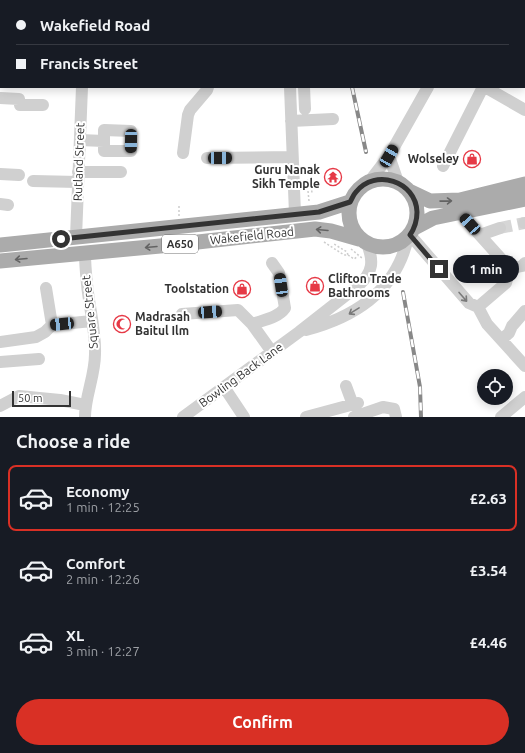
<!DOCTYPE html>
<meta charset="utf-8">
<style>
:root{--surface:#171b24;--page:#20242c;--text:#f1f3f6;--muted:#9ea1a6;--line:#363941;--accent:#d93025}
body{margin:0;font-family:Ubuntu,sans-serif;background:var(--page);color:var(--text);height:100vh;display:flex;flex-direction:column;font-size:15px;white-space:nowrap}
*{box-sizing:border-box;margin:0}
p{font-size:13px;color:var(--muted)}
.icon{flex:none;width:22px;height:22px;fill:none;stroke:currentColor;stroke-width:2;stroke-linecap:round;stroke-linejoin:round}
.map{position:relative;height:417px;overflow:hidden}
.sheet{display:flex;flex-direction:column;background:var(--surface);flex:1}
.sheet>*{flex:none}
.guide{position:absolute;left:0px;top:0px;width:525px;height:88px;box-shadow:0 2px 10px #0003;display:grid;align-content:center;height:88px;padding:0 16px;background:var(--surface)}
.controls{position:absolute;left:477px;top:369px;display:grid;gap:8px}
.controls a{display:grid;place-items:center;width:36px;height:36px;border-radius:50%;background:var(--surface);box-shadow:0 2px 10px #0003;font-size:20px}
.scale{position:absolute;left:12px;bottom:10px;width:59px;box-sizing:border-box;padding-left:4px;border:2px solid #333;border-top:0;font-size:11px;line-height:14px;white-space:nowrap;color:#333;-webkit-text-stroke:3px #fff;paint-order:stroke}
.end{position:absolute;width:18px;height:18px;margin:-9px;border:5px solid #333;background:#fff;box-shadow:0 0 0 2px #fff}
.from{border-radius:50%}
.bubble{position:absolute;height:28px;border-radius:14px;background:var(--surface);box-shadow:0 2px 10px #0003;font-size:13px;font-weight:600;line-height:28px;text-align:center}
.car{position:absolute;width:12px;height:24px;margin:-12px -6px;border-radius:5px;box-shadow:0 0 3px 1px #0007;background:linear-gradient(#222 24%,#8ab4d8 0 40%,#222 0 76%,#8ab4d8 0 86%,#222 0)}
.guide b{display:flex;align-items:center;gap:14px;height:38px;font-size:15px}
.guide b+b{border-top:1px solid var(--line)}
.guide i{width:10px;height:10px;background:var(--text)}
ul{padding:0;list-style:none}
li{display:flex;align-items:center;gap:12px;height:66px;margin:0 8px 6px;padding:0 8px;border:2px solid transparent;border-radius:8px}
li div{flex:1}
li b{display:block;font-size:15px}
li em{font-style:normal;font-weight:600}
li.active{border-color:var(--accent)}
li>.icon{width:36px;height:36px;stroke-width:1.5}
h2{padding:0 16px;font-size:18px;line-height:48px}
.cta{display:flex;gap:8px;margin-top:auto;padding:8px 16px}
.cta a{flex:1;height:46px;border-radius:24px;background:var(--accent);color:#fff;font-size:16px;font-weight:600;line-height:46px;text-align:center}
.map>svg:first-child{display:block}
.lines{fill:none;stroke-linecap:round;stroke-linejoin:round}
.minor-tunnel{stroke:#d6d6d6;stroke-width:12;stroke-dasharray:12 6;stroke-linecap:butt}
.path{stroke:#cdcdcd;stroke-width:1.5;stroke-dasharray:2 2;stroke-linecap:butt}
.minor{stroke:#d0d0d0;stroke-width:12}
.major{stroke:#ababab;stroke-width:15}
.rail-casing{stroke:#888;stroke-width:4}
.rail{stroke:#fff;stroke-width:2.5;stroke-dasharray:8;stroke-linecap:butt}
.oneway{stroke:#636363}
.oneway2{stroke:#7a7a7a}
.route{stroke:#333;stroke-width:5}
.labels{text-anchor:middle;stroke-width:4;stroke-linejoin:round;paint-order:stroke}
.shield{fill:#fff;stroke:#707070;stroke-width:1}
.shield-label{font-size:11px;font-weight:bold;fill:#333}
.poi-label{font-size:12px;font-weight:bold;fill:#333;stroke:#fff;text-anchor:end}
.street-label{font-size:12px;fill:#333;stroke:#fff}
</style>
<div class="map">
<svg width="525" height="417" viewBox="0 0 525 417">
<rect width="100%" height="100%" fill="#fff"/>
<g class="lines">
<path class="minor-tunnel" d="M500,228L524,223"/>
<path class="path" d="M309,201L307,181L308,179L311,180L312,194
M179,216V206
M324,242L344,255H348L347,252L334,244
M351,249L362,258
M348,255L354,259L358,256"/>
<path class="minor" d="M5,0H22
M286,0V1
M497,0L498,1
M85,1V0
M132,1V0
M477,1L478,0
M524,15L525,16
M0,66H1
M290,87L295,214
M304,87L305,109
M485,87L525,110
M0,98L19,99L20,105H43
M291,121L333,119
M104,130L131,131V151H104Z
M80,140L104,141
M183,153L188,115L190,110L207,90L208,87
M389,156L398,182
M207,158L292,157
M443,166L483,87
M78,172H121
M0,174L19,175
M33,181L78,182
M369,182L389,156L428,87
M0,204L8,205
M459,212L504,262C508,269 509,275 506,283L478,307
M524,223H525
M410,235L469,303L478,307
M480,235L500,228
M76,237L82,87
M85,254C85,264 86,274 87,284C89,307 96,331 95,354C95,376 85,396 85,417
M272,263L279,273L285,308C278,318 263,320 252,324L272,352
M508,269L522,266L525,263
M46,288L52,325
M478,307L487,324L525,366
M182,314L238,310L252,324
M306,330C355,317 397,290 408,237
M502,339L509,333L512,326L525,311
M0,342L36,337L45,332L52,325L92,321
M0,362L39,359
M346,386L353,405
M224,387L244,417
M0,406L19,396L60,400L85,405
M183,417L299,332L359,285C373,272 374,261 367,244
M306,417L358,403
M354,417L383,407L394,409L396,417
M501,417L525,397"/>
<path class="major" d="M349 213a34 34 0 1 1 68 0a34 34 0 1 1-68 0Z
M409,191L430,201L460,200L525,184
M414,228L433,218L525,199
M0,245L319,212L350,202
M0,261L171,245L315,229L331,231L359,239"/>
<g class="rail-casing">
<path id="rail" d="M334,0V1
M352,87L366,152
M403,292L420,387L421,417"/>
</g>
<use href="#rail" class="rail"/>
</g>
<defs><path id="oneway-shaft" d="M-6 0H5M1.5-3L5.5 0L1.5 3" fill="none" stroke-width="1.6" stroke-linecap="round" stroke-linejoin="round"/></defs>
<g class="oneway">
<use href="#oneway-shaft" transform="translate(446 201) rotate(-1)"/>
<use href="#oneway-shaft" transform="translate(322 230) rotate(-175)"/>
<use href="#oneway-shaft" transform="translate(151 247) rotate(175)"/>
<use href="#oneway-shaft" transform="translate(21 259) rotate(175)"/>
</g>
<g class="oneway2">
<use href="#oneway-shaft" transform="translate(463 297) rotate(49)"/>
<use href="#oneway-shaft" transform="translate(354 311) rotate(148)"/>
</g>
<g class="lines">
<path class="route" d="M61,239L319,212L350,202C352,199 353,195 356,192C375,168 416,181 417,212C417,220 414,229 410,235L439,269"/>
</g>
<defs>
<g id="shop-ring" transform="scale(0.9)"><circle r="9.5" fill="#fff" stroke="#e63946" stroke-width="1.5"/><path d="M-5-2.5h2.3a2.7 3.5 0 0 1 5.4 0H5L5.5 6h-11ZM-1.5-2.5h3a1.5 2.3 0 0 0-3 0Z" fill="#e63946"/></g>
<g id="temple-ring" transform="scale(0.9)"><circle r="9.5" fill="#fff" stroke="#e63946" stroke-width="1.5"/><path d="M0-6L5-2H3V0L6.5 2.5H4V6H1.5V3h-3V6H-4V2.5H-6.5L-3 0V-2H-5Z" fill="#e63946"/></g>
<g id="mosque-ring" transform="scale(0.9)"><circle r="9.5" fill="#fff" stroke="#e63946" stroke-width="1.5"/><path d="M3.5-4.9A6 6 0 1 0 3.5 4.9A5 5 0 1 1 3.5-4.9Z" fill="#e63946"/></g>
</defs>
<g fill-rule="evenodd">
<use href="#shop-ring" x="472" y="159"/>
<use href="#temple-ring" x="333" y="177"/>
<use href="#shop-ring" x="315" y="286"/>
<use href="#shop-ring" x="242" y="289"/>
<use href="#mosque-ring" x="122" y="324"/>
</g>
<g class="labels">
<rect class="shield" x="162" y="235" width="36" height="18" rx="3"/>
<g class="shield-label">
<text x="180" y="248">A650</text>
</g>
<g class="poi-label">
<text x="459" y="163">Wolseley</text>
<text x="320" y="174">Guru Nanak<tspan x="320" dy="14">Sikh Temple</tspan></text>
<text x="328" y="283" text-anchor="start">Clifton Trade<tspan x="328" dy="14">Bathrooms</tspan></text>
<text x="229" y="293">Toolstation</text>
<text x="135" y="321" text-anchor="start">Madrasah<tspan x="135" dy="14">Baitul Ilm</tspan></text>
</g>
<g class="street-label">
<text transform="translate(79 162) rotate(-88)" y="4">Rutland Street</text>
<text transform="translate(252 236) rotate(-6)" y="4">Wakefield Road</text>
<text transform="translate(90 312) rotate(-96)" y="4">Square Street</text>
<text transform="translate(241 375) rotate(-36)" y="4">Bowling Back Lane</text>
</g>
</g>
</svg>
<div class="controls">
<a><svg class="icon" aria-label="locate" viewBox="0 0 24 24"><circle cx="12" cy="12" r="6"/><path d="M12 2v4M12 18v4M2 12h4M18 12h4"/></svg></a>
</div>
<div class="scale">50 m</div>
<i class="end from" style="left:61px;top:239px"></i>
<i class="end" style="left:439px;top:269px"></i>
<div class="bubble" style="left:453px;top:255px;width:66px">1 min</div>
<i class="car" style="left:131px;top:141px;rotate:181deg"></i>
<i class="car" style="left:389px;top:156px;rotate:30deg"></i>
<i class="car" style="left:220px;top:158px;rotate:89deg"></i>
<i class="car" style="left:470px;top:224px;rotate:318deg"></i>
<i class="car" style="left:281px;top:285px;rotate:352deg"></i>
<i class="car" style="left:210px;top:312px;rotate:86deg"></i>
<i class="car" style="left:62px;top:324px;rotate:264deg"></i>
<div class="guide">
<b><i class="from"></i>Wakefield Road</b>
<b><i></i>Francis Street</b>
</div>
</div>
<section class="sheet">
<h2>Choose a ride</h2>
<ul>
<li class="active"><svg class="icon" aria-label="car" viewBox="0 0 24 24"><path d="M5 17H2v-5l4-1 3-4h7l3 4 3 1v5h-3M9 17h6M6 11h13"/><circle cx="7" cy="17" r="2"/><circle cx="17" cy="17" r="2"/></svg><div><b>Economy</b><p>1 min · 12:25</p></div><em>£2.63</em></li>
<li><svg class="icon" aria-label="car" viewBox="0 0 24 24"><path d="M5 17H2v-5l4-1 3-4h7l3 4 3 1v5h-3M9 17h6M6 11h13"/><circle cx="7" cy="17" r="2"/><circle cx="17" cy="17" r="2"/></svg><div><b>Comfort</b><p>2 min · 12:26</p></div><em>£3.54</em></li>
<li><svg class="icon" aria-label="car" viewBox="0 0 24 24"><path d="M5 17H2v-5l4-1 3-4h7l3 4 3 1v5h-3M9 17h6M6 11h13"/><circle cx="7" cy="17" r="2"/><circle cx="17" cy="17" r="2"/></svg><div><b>XL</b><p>3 min · 12:27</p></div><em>£4.46</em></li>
</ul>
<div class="cta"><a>Confirm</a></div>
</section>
